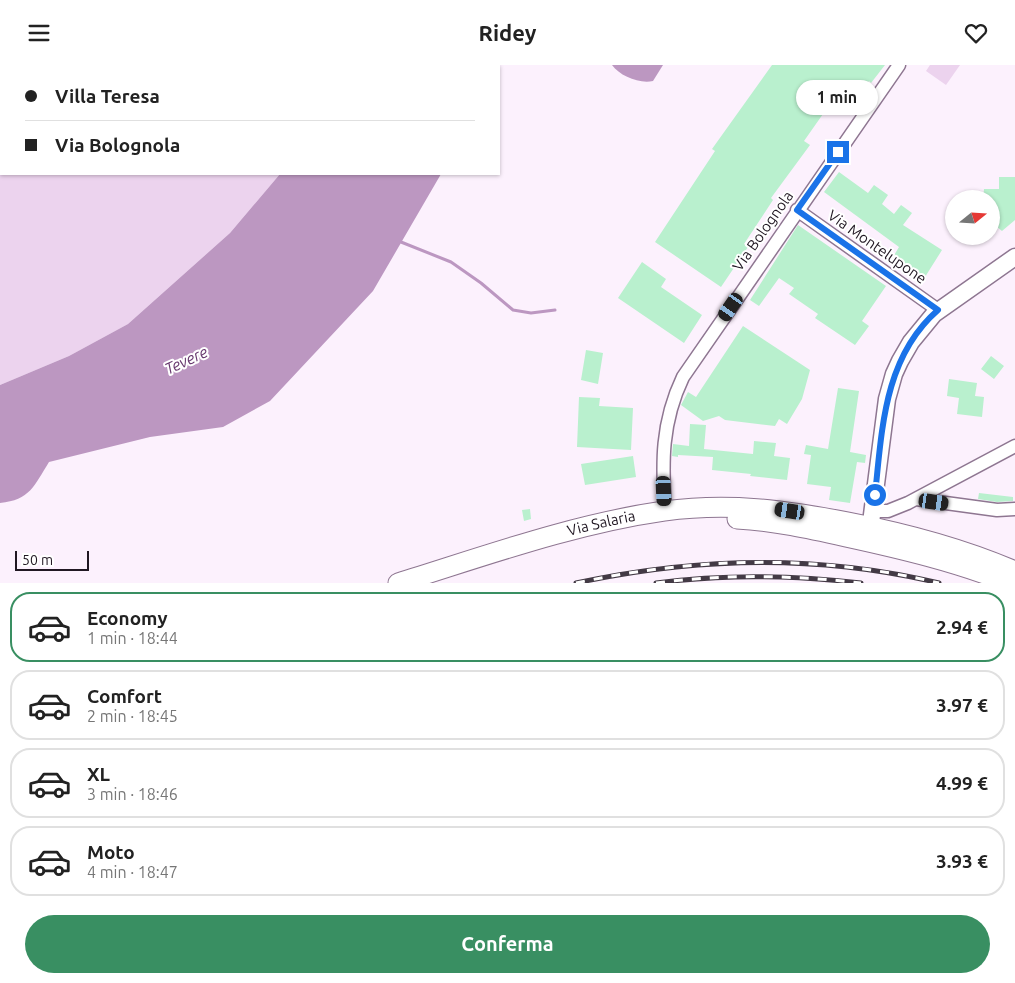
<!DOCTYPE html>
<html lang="it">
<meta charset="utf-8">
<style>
:root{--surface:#fff;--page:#f2f2f2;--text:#222;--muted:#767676;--line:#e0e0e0;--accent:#398f62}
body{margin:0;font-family:Ubuntu,sans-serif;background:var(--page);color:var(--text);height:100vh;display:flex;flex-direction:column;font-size:19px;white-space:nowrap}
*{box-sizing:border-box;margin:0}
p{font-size:16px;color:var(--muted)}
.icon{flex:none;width:28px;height:28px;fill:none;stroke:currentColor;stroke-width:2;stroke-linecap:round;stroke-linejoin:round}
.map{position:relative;height:518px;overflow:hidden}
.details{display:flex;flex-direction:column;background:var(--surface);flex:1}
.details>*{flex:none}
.top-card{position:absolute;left:0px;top:0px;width:500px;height:110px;box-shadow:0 1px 4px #0004;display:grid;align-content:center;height:110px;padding:0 25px;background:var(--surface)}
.needle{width:32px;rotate:72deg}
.fabs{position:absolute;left:945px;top:125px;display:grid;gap:10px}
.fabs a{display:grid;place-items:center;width:55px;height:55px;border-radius:50%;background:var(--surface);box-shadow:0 1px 4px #0004;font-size:25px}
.scale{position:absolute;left:15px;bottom:12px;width:74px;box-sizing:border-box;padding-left:5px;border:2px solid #201722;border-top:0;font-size:14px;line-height:18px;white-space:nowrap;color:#201722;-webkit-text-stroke:4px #fff;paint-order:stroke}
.end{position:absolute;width:22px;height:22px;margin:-11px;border:6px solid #1a73e8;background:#fff;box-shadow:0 0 0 2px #fff}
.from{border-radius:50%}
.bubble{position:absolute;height:35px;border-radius:18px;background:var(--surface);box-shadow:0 1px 4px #0004;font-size:16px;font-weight:700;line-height:35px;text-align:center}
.car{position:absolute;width:15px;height:30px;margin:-15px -8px;border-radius:6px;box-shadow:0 0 4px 1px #0007;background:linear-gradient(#222 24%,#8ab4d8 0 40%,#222 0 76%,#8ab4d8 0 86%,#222 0)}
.top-card b{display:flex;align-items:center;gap:18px;height:48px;font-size:19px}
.top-card b+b{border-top:1px solid var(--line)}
.top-card i{width:12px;height:12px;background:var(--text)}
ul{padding:9px 0 0;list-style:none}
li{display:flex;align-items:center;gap:15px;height:70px;margin:0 10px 8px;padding:0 15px;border:2px solid var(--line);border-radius:20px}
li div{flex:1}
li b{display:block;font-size:19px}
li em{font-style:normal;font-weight:700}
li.on{border-color:var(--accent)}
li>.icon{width:45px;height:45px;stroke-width:1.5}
.primary-button{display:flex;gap:10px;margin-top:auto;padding:10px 25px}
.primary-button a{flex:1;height:58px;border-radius:30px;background:var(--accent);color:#fff;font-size:20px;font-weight:700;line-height:58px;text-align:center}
header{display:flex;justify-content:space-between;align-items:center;height:65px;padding:0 25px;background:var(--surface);font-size:22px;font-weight:700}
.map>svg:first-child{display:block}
.green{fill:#ecd3ee}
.water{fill:#bc97c1}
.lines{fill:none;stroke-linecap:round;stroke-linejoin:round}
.stream{stroke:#bc97c1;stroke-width:3}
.building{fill:#b9f0ce}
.street-casing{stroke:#8e7691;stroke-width:15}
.secondary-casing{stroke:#8e7691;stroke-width:19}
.primary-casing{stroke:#8e7691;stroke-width:21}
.street{stroke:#fff;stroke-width:12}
.secondary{stroke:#fff;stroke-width:16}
.primary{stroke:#fff;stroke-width:19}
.rail-casing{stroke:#433a45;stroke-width:5}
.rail{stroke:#fff;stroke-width:3;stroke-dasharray:9;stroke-linecap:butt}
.route{stroke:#1a73e8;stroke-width:6}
.labels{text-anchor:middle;stroke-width:4;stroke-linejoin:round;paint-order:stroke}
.street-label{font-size:15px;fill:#201722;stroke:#fff}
.water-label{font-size:16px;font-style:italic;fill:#68396f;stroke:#fff}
</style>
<header><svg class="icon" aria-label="menu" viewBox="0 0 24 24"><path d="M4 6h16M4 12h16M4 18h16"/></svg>Ridey<svg class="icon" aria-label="heart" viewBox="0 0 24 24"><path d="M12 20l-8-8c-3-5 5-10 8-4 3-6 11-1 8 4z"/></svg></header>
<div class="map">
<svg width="1015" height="518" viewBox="0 0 1015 518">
<rect width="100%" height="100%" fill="#fcf1fd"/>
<path class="green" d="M0,0H366L1,1V109H280L230,168L128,259L69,291L0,320Z
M930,0H960L946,20L926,6Z"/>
<path class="water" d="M366,0H493L365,1Z
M612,0H663L653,16C639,19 620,11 612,0Z
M280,109H441L373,226L270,336L223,362L150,372L49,397C34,421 30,435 0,438V320L69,291L128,259L230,168Z"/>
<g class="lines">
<path class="stream" d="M401,177L451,197L481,218L513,245L531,248L555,245"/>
</g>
<path class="building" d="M772,0H885L871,18L869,16L845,49L830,39L804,76L810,80L771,133L773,135L744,179L748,182L721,222L655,177L715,86L712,84Z
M839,107L868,128L874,120L888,130L882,139L894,149L901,140L912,148L903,160L942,185L925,212L893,192L899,182L824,127Z
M999,112H1015V155L1002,166L991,157V134H983L984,124H999Z
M798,160L886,221L862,256L869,261L855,280L815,253L818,249L789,229L794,223L779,213L759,241L750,235Z
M642,197L666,214L661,222L702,250L684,278L618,233Z
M743,261L810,305L802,334L787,359L779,354L775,361L725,355L719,351L703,356L681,340L688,327L696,332Z
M586,285L603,288L598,319L581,315Z
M991,291L1004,301L994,314L981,304Z
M949,314L977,318L975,331L984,332L982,352L957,349L959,333L947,331Z
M838,323L859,326L850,387L866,390L865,398L857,397L850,438L829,435L831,422L807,419L811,390L804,389L806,380L828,384Z
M579,332L600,333L599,341L633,343L631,385L577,382Z
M690,359L706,360L704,384L753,389L754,376L776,378L774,391L790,393L787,415L750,411L751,409L712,405L713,392L678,390V392L672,391L673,379L689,381Z
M633,391L636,412L585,420L581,399Z
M979,428L1013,432V436L997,437L978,434Z
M530,444L531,454L524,456L522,445Z"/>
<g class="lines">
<g class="street-casing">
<path id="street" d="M797,145L938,245
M916,434L997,445L1015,444
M665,446C662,398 661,358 683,312L899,0
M872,446H888L908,438L1015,381"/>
</g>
<g class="secondary-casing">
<path id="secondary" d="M869,473L887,334L894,309L900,296L911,277L934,249L1015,192"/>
</g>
<g class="primary-casing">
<g id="primary">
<path d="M737,454C774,456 810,464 846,472C901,484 956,497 1009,518"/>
<path id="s1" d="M398,518C485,491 573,459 664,446C730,437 784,445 848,457C905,468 962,483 1015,506"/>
</g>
</g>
<use href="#street" class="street"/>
<use href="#secondary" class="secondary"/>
<use href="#primary" class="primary"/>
<g class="rail-casing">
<path id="rail" d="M576,518C697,492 818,489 939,518
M656,518C724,509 792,510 861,518"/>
</g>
<use href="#rail" class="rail"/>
</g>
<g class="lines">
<path class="route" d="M838,87L797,145L938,245C884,292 882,364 875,430"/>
</g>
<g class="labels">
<g class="street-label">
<text transform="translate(763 166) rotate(-55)" y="5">Via Bolognola</text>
<text transform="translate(877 182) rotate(35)" y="5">Via Montelupone</text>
<text dy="5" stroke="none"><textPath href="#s1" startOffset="212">Via Salaria</textPath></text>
</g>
<g class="water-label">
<text transform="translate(186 295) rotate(-25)" y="6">Tevere</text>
</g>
</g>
</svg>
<div class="fabs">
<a><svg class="needle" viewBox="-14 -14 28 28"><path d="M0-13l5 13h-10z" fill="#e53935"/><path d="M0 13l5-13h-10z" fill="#767676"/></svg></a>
</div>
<div class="scale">50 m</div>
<i class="end from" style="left:875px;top:430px"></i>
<i class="end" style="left:838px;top:87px"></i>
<div class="bubble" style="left:796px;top:15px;width:82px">1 min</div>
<i class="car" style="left:731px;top:242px;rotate:215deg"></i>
<i class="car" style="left:664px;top:426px;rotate:177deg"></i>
<i class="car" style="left:934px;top:437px;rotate:98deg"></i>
<i class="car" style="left:790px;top:446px;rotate:279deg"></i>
<div class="top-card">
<b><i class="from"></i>Villa Teresa</b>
<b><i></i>Via Bolognola</b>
</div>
</div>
<section class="details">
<ul>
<li class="on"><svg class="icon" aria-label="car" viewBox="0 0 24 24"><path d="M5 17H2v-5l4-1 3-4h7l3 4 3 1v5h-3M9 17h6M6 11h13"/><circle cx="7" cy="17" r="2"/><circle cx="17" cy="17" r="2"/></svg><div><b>Economy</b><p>1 min · 18:44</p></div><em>2.94 €</em></li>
<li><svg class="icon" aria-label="car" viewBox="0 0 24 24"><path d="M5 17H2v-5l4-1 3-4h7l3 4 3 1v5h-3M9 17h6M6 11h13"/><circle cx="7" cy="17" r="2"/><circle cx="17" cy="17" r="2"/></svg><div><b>Comfort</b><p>2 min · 18:45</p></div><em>3.97 €</em></li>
<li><svg class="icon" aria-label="car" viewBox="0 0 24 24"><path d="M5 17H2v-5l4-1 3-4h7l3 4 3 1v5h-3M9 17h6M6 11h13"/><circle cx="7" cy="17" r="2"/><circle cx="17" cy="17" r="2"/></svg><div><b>XL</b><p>3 min · 18:46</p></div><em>4.99 €</em></li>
<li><svg class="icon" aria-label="car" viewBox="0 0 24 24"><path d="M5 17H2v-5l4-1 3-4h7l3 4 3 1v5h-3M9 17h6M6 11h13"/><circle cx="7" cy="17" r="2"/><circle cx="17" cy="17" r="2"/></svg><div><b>Moto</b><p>4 min · 18:47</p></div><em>3.93 €</em></li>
</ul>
<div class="primary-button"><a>Conferma</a></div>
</section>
